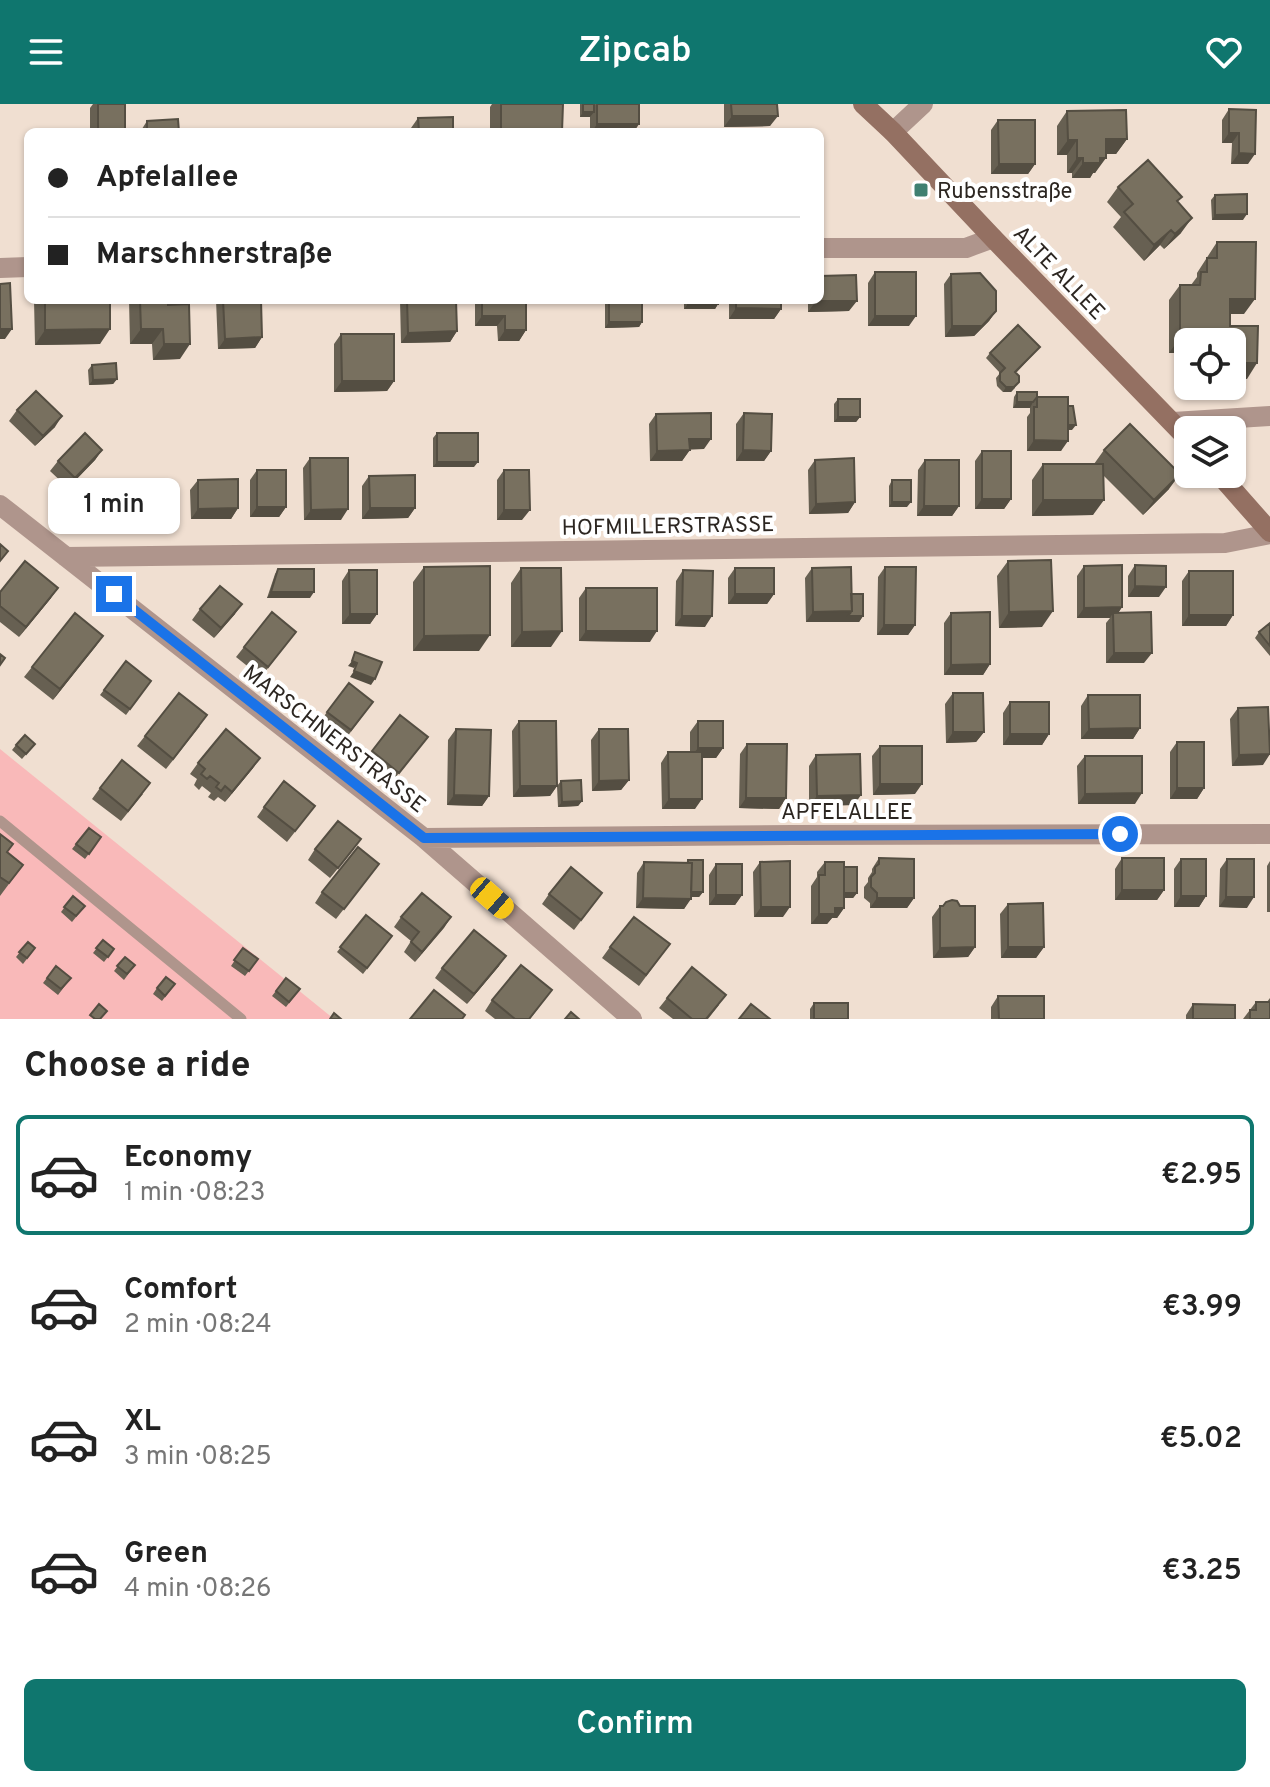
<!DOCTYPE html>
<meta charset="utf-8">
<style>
:root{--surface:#fff;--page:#f6f6f6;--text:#222;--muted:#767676;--line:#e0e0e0;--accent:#0f766e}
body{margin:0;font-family:Overpass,sans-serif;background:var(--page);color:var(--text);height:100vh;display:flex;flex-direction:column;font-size:30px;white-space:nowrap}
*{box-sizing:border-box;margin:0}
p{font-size:26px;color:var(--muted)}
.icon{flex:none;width:44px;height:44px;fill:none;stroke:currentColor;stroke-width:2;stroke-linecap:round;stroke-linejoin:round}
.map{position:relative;height:915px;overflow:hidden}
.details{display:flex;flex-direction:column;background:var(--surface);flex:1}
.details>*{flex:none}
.banner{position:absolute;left:24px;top:24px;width:800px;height:176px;border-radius:12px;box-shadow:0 2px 6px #0004;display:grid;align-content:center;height:176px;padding:0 24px;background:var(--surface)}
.buttons{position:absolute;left:1174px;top:224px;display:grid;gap:16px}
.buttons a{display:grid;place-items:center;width:72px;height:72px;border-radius:12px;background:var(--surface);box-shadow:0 2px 6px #0004;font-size:40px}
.end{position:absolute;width:36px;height:36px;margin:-18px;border:10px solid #1a73e8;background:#fff;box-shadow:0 0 0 4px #fff}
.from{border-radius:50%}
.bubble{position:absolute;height:56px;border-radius:12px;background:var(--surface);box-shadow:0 2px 6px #0004;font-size:26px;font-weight:600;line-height:56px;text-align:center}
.car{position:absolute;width:24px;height:48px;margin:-24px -12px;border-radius:10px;box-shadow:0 0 6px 2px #0007;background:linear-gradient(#f5c518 24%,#345 0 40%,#f5c518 0 76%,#345 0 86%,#f5c518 0)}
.banner b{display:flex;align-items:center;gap:28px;height:76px;font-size:30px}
.banner b+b{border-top:2px solid var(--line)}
.banner i{width:20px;height:20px;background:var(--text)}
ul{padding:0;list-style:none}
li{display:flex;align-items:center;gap:24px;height:120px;margin:0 16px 12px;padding:0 8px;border:4px solid transparent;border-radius:12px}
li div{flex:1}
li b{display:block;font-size:30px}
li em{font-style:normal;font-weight:600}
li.selected{border-color:var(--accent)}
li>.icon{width:72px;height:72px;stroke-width:1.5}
h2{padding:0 24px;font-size:36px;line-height:96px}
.button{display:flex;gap:16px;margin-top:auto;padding:16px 24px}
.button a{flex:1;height:92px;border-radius:12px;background:var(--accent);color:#fff;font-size:32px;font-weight:600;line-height:92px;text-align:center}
header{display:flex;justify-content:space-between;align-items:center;height:104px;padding:0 24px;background:var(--accent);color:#fff;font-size:36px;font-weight:600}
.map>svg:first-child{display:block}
.green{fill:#f9b9b9}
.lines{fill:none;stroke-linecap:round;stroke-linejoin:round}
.lane{stroke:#af958c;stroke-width:11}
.street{stroke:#af958c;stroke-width:20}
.secondary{stroke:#947062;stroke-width:20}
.wall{fill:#676052}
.shaded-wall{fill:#544e42}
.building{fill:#78705f;stroke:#544e42;stroke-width:2}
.route{stroke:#1a73e8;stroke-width:10}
.poi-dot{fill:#3f8071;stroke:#fff;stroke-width:3}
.labels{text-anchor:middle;stroke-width:8;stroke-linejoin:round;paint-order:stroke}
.poi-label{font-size:22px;fill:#2c2621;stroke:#fff;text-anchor:start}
.street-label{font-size:22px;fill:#2c2621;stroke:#fff}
</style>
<header><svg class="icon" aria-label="menu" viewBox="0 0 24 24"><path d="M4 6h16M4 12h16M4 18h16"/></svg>Zipcab<svg class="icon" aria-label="heart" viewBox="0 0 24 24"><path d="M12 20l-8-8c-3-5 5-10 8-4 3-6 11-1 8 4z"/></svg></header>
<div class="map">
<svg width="1270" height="915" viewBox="0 0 1270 915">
<rect width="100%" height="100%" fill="#f0dfd1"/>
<path class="green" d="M0,645L334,915H0Z"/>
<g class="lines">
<path class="lane" d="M0,717L241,915"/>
<path class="street" d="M893,28L923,0
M820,144H966L993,134
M0,164L28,163
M1173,318L1270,312
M0,401L424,734L632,915
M66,453L1225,439L1270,430
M424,734L792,731L1270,730"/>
<path class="secondary" d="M863,0L893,28L993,134L1188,335
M1219,370L1270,428"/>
</g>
<path class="wall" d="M93,0H125L124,28H90V4Z
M492,0H563L562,28H490V3Z
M580,0H639L634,28H590V13H580Z
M724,0H777L770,22L724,23Z
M1229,5L1256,6L1248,60H1231L1232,39H1222V16Z
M1067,7L1127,35L1116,50H1106L1095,69H1093L1090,74H1072V69H1067V51H1057V22Z
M418,14L453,28H411V24Z
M998,16L1035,60L1028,70H991V26Z
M147,17L179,28H140Z
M28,67V108H26L27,69Z
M1118,83L1178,99L1181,129L1164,145L1160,141L1144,157L1113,123L1121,113L1107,98Z
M1215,91L1243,116H1212L1211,96Z
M1217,138L1244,210H1230V222L1247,275L1232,238H1188V249H1169V196L1180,181H1191L1197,173V169Z
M875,168L909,222H868V179Z
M951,170L996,207L989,217L974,232L945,233L944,180Z
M34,196H110L100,240L35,241Z
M129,196H168L180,255L153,256L152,240H130Z
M216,196H261L262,233L255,244L218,245Z
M400,196H456L457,227L450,238L401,239Z
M475,196H526V226L519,237H498L497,222H475Z
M605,196H642V218L639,223L605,224Z
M684,196H718V200L715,205H684Z
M729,196H781V205L774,215H729Z
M808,196H820L849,207L808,208Z
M341,230L394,277L387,287L334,288V240Z
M1040,243L1016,269L1015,284L1011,288H1003L997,282L996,274L1000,269L986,254L990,249Z
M92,261L117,275L113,280L89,281L88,266Z
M1017,288L1068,302L1072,326H1068L1061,347H1027V313L1030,309V304H1013L1014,293Z
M838,295L860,313L856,318H834V300Z
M17,306L55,323L35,342L9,317Z
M744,309L771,347L764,357H736V320Z
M656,310L704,345H690L682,357H650L649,320Z
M437,329L474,363H433V334Z
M102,346L95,356L68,384L50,367L58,357Z
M1104,346L1169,385L1143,411L1103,371L1093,411L1032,412V376L1043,360H1094Z
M982,347L1011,395L1004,405H975V357Z
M310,354L341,416H304L303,364Z
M815,356L855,398L848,409L809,410L808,366Z
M925,356L959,402L952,412H917L918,366Z
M257,366L286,403L279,413H250V376Z
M504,366L522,416H497V376Z
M369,372L415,404L408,414L362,415V382Z
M198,376L238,404L231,415H191L190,386Z
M892,376L907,403H889V382Z
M135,380L177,406L170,416L129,417L128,391Z
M1008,457L1042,523L999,524L997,472Z
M1135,461L1159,493H1128V472Z
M1084,462L1122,503L1118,509L1144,559H1106V519L1110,514H1077V472Z
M424,463L479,547H413V478Z
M885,463L915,521L908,531H877L878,473Z
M521,464L551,543H511V479Z
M735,464L774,490L767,500H728V474Z
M812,464L851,490L863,512L859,518H806L805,474Z
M278,465L310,494H267L275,470Z
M349,466L377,510L370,520H342V477Z
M683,466L705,523L675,522L676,477Z
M1189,467L1233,511L1226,522H1182V477Z
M586,484L650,538L579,537V494Z
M0,488L51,494L19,533L0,518Z
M200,505L235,510L214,534L192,516Z
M951,509L990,560L983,571H944V519Z
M1270,519V552L1255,534L1259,528Z
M296,528L261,573L236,553L244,543Z
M103,532L53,596L24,573L32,563Z
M126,557L151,577L126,611L100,591Z
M953,589L984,628L976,638L946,639L945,600Z
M1088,591L1140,624L1133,635H1081V602Z
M373,598L344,637L320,618L327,608Z
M1010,598L1049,630L1042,641H1003V609Z
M1238,604L1263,661L1232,662L1230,615Z
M519,617L557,682L550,692L513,693L512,627Z
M698,617L723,644L716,654H702L695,705H662L661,659L668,648H690V628Z
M200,622L166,665L137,642L145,632Z
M456,625L489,692L482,702L447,701L448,636Z
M599,625L629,676L621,686L592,687L591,636Z
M1177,638L1204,684L1197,695H1170V648Z
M35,640L22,655L12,646L16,641Z
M747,640L786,694L779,705L739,704L740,650Z
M880,642L915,690L873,691L872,652Z
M420,643L391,679L364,658L372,647Z
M816,651L854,701L809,702V662Z
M1085,652L1135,700H1078L1077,662Z
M198,659L253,664L225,698L218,693L214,697L208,693L211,689L202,682L199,686L194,681L197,675L190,670Z
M561,677L582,697L578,702L558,703L557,682Z
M100,684L143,690L121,717L92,695Z
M315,702L287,738L257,713L264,703Z
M89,724L101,733L85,755L72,745Z
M0,730L7,748L23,761L0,792Z
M315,745H354L330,774L308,756Z
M879,754L914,794L907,804H870V799L864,794V783L868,778V774L872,768V765Z
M1122,754L1164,786L1157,796H1115V765Z
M1181,755L1206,792L1199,803H1174V765Z
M1227,755L1247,804L1219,803L1220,765Z
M688,756L703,788L699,793H691L684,805L636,804L637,769L644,758L686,759Z
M1270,757V808H1267V762Z
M760,758L783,813H754L753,768Z
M825,758L844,763L857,789L853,794H844V804L837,814H832L827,820H811V782L817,773V768Z
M379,760L336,815L315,799L322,788Z
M716,760L742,791L735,801H709V771Z
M602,789L574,826L542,800L549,790Z
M73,792L85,802L72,818L61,808Z
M1008,800L1044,843L1036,854H1001L1000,810Z
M940,802L975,843L968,853L933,854L932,813Z
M366,811L392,832L363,870L337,848Z
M401,813H451L415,858L404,848L411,837L394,823Z
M103,836L114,845L104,858L93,849Z
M28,838L35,844L23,860L16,853Z
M670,840L639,882L602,854L610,843Z
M243,844L258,855L245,872L231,862Z
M125,853L135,861L124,876L114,867Z
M56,862L71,874L58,891L43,879Z
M499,862L467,900L435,874L442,864Z
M286,874L300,885L286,903L272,892Z
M175,880L162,897L153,890L157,884Z
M552,886L530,915H495L485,907L492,896Z
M998,892L1044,915H991V903Z
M667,894L719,901L708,915H673L659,904Z
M1270,894V915H1243L1256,898H1267Z
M814,899L848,915H810V905Z
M1193,900L1235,915H1186V911Z"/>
<path class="shaded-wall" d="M583,8H594L590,13H580Z
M732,12H778L770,22L724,23Z
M597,20H639L634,28H592Z
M1229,29H1239L1232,39H1222Z
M1106,35H1127L1116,50H1095Z
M1068,36H1077L1067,51H1057Z
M1239,49L1255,50L1248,60H1231Z
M1077,54H1083L1072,69H1067Z
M1100,54H1106L1095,69H1093L1090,74H1072L1083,59Z
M999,60H1035L1028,70H991Z
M1247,110L1243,116H1212L1215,111Z
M1192,114L1181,129L1164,145L1175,130Z
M1171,126L1160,141L1144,157L1154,141Z
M1230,195H1255L1244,210H1220Z
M816,197H857L849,207L808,208Z
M688,200H718L715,205H684Z
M736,204L781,205L774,215H729Z
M996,207L989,217L974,232L945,233L952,222Z
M482,212H505L497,222H475Z
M875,212H916L909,222H868Z
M609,218H642L639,223L605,224Z
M0,225H12L5,235H0Z
M110,225L100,240L35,241L45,226Z
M141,225H163L152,240H130Z
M505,226H526L519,237H498Z
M457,227L450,238L401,239L408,229Z
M262,233L255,244L218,245L225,235Z
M1180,234H1204L1202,238H1188V249H1169Z
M164,240H190L180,255L153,256Z
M1232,259H1257L1247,275H1232Z
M117,275L113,280L89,281L93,276Z
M342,277H394L387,287L334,288Z
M1019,278L1011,288H1003L1006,283Z
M1017,298H1033L1030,304H1013Z
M62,312L55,323L35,342L43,332Z
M838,313H860L856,318H834Z
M1064,321H1076L1072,326H1061Z
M689,335H711L704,345L682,346Z
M1034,336L1068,337L1061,347H1027Z
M102,346L95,356L68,384L75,374Z
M690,346L682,357H650L657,347Z
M743,346L771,347L764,357H736Z
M437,358H478L474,363H433Z
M1180,370L1169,385L1143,411L1154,396Z
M982,395H1011L1004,405H975Z
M1043,396H1104L1093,411L1032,412Z
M855,398L848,409L809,410L816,400Z
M892,398H911L907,403H889Z
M924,402H959L952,412H917Z
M257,403H286L279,413H250Z
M238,404L231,415H191L198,405Z
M370,404H415L408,414L362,415Z
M348,405L341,416H304L311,406Z
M177,406L170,416L129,417L136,407Z
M504,406H530L522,416H497Z
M1135,482L1166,483L1159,493H1128Z
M58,484L51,494L19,533L26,523Z
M271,488H314L310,494H267Z
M735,490H774L767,500H728Z
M242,500L235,510L214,534L221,524Z
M1122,503L1115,514L1113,509L1110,514H1077L1084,504Z
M852,507L844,518H806L813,508Z
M1053,507L1042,523L999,524L1009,508Z
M350,510H377L370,520H342Z
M1189,511H1233L1226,522H1182Z
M682,512H712L705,523L675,522Z
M848,512H863L859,518H844Z
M884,521H915L908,531H877Z
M562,527L551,543H511L522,528Z
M586,527H657L650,538L579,537Z
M490,531L479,547H413L424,532Z
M103,532L96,542L53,596L60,585Z
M1114,549H1152L1144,559H1106Z
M352,557L357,559L354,564L348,562Z
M990,560L983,571H944L951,561Z
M354,567L375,575L371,581L350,573Z
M1140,624L1133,635H1081L1089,625Z
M953,628H984L976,638L946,639Z
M1010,630H1049L1042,641H1003Z
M698,644H723L716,654H690Z
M1270,650L1263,661L1232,662L1239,651Z
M260,654L253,664L225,698L232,688Z
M629,676L621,686L592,687L599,677Z
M880,680H922L915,690L873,691Z
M520,682H557L550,692L513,693Z
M1177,684H1204L1197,695H1170Z
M1142,689L1135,700H1078L1085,690Z
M454,691L489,692L482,702L447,701Z
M861,691L854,701L809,702L817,692Z
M746,694H786L779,705L739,704Z
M669,695H702L695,705H662Z
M582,697L578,702L558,703L562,698Z
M1122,786H1164L1157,796H1115Z
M688,788H703L699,793H685Z
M841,789H857L853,794H837Z
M716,791H742L735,801H709Z
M1181,792H1206L1199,803H1174Z
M1226,793H1254L1247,804L1219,803Z
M643,794L691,795L684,805L636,804Z
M877,794H914L907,804H870Z
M761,803H790L783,813H754Z
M835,804H844L837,814H832L827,820H811L819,810Z
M451,813L444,824L415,858L422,848Z
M975,843L968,853L933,854L940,844Z
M1008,843H1044L1036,854H1001Z
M506,852L499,862L467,900L474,890Z"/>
<path class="building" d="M98,0H125V27H98Z
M501,0H563L562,28H501Z
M583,0H594V8H583Z
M597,0H639V20H597Z
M731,0H777L778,12H732Z
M1229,5L1256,6L1255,50L1239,49V29H1229Z
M1126,6L1127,35H1106V54H1100V59H1083V54H1077V36H1068L1067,7Z
M453,13V28H419L418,14Z
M178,15L179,28H147V17Z
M998,16H1035V60H999Z
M337,25H368V28H337Z
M1148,56L1182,93L1177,97L1192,114L1175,130L1171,126L1154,141L1124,108L1133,100L1118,83Z
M1247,90V110L1215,111V91Z
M1217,138H1256L1255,195H1230V222H1258L1257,259H1232V238H1204V234H1180V181H1200L1201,168H1207V154H1217Z
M875,168H916V212H875Z
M980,169L996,187V207L982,222H952L951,170Z
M856,171L857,197H816L815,196H820V172Z
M10,179L12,225H0V180Z
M45,196H110V225L45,226Z
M140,196H168V201L189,200L190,240H164L163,225H141Z
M223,196H261L262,233L225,235Z
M407,196H456L457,227L408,229Z
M482,196H526V226H505V212H482Z
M609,196H642V218H609Z
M688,196H718V200H688Z
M736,196H781V205L736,204Z
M1018,221L1040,243L1015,268L1019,272V278L1014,283H1006L1000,277V269L1005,264L990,249Z
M341,230H394V277H342Z
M116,259L117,275L93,276L92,261Z
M36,287L62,312L43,332L17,306Z
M1017,288H1037V293L1033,298H1017Z
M1037,293H1068V337L1034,336V303H1037Z
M838,295H860V313H838Z
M1068,302H1073L1076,321H1068Z
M711,309V335H689L690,346L657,347L656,310Z
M744,309L772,310L771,347L743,346Z
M1130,320L1180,370L1154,396L1104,346Z
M85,329L102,346L75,374L58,357Z
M437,329H478V358H437Z
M982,347H1011V395H982Z
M310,354H348V405L311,406Z
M854,354L855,398L816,400L815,356Z
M925,356H959V402H924Z
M1043,360H1103L1104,396H1043Z
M257,366H286V403H257Z
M504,366H529L530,406H504Z
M415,371V404H370L369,372Z
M238,375V404L198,405V376Z
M892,376H911V398H892Z
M176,379L177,406L136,407L135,380Z
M0,440L8,447L0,457Z
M1051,456L1053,507L1009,508L1008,457Z
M25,457L58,484L26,523L0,502V488Z
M1122,461V503L1084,504V462Z
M1135,461L1166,462V483L1135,482Z
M490,462V531L424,532V463Z
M851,463L852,507L813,508L812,464Z
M885,463H916L915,521H884Z
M521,464H561L562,527L522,528Z
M735,464H774V490H735Z
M278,465H314V488H271Z
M349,466H377V510H350Z
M683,466L713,467L712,512H682Z
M1189,467H1233V511H1189Z
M220,482L242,500L221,524L200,505Z
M586,484H657V527H586Z
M851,490H863V512H848L852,507Z
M272,508L296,528L268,563L244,543Z
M990,508V560L951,561V509Z
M1151,508L1152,549H1114L1113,509Z
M75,509L103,532L60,585L32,563Z
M1270,519V542L1259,528Z
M355,548L382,558L375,575L354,567L357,559L352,557Z
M0,550L5,554L0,561Z
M126,557L151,577L130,605L104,586Z
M349,579L373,598L351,626L327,608Z
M179,589L207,611L173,655L145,632Z
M953,589H983L984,628H953Z
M1088,591H1140V624L1089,625Z
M1010,598H1049V630H1010Z
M1268,603L1270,650L1239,651L1238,604Z
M400,611L428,633L399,669L372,647Z
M519,617H556L557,682H520Z
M698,617H723V644H698Z
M226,625L260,654L232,688L225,682L221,687L216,683L219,679L210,672L207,675L201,670L205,665L198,659Z
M456,625L491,626L489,692L454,691Z
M599,625H628L629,676L599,677Z
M25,631L35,640L26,650L16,641Z
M1177,638H1204V684H1177Z
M747,640H787L786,694H746Z
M880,642H922V680H880Z
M668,648H702V695H669Z
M860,650L861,691L817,692L816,651Z
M1085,652H1142V689L1085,690Z
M122,656L150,679L128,707L100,684Z
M581,676L582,697L562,698L561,677Z
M284,677L315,702L295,727L264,703Z
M338,717L361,735L338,764L315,745Z
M89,724L101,733L89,750L76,740Z
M0,730L13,740L7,748L23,761L9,779L0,773Z
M358,743L379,760L344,805L322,788Z
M879,754L914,755V794H877V789L871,783V773L875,769V763L879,760Z
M1122,754H1164V786H1122Z
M1181,755H1206V792H1181Z
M1227,755H1254V793H1226Z
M688,756H703V788H691L692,759H688Z
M790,757V803H761L760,758Z
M644,758L692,759L691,795L643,794Z
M825,758H844V804H835V810H819V771H825Z
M716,760H742V791H716Z
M571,763L602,789L581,816L549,790Z
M844,763H857V789H844Z
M422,789L451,813L422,848L411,838L419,828L401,813Z
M73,792L85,802L76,812L64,803Z
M952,796L957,797L960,802H975V843L940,844V802H943L946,798Z
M1043,799L1044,843H1008V800Z
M366,811L392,832L367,864L340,843Z
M634,813L670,840L646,871L610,843Z
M474,826L506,852L474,890L442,864Z
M103,836L114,845L108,853L96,844Z
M28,838L35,844L27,854L19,848Z
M243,844L258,855L249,867L234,856Z
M125,853L135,861L127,870L117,862Z
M521,861L552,886L529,915H515L492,896Z
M56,862L71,874L61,885L47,874Z
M692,863L726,891L706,915H692L667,894Z
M166,873L175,880L165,892L157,884Z
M286,874L300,885L289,898L276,887Z
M434,886L465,911L462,915H410Z
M998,892H1044V915H999Z
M1256,898H1270V915H1250V906H1256Z
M814,899H848V915H814Z
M99,900L107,907L100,915H95L90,911Z
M751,900L770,915H739Z
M1193,900L1235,901V915H1193Z
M571,908L579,915H565Z
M334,909L341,915H330Z"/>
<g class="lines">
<path class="route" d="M114,490L424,734L1120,730"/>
</g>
<rect class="poi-dot" x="913" y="78" width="16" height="16" rx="4"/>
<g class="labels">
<g class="poi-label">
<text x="937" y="94">Rubensstraße</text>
</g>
<g class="street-label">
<text transform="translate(1060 168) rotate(46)" y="8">ALTE ALLEE</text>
<text transform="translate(668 421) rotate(-1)" y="8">HOFMILLERSTRASSE</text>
<text transform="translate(335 634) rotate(38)" y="8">MARSCHNERSTRASSE</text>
<text x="847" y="715">APFELALLEE</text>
</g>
</g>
</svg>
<div class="buttons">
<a><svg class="icon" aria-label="locate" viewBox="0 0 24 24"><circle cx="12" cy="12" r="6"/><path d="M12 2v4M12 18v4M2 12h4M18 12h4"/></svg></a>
<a><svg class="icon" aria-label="layers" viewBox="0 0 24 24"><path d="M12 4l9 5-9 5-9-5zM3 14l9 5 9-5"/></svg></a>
</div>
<i class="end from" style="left:1120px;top:730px"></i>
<i class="end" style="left:114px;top:490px"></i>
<div class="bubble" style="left:48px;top:374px;width:132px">1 min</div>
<i class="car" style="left:492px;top:794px;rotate:131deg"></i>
<div class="banner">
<b><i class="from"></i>Apfelallee</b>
<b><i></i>Marschnerstraße</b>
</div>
</div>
<section class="details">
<h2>Choose a ride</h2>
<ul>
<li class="selected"><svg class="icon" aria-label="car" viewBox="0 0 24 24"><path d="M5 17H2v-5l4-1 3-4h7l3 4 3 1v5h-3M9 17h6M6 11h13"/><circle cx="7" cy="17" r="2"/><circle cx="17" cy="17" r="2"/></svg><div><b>Economy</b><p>1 min · 08:23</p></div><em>€2.95</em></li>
<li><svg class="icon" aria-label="car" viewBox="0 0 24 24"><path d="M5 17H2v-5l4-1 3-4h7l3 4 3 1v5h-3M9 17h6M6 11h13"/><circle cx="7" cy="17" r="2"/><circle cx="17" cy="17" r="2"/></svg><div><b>Comfort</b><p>2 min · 08:24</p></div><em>€3.99</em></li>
<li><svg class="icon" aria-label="car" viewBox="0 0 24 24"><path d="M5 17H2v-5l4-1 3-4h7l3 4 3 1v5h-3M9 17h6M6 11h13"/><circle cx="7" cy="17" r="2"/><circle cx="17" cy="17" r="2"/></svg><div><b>XL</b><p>3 min · 08:25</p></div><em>€5.02</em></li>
<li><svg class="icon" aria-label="car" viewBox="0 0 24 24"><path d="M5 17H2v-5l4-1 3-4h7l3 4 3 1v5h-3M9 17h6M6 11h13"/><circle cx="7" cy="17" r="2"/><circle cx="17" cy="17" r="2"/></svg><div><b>Green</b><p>4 min · 08:26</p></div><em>€3.25</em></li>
</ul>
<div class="button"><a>Confirm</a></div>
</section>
